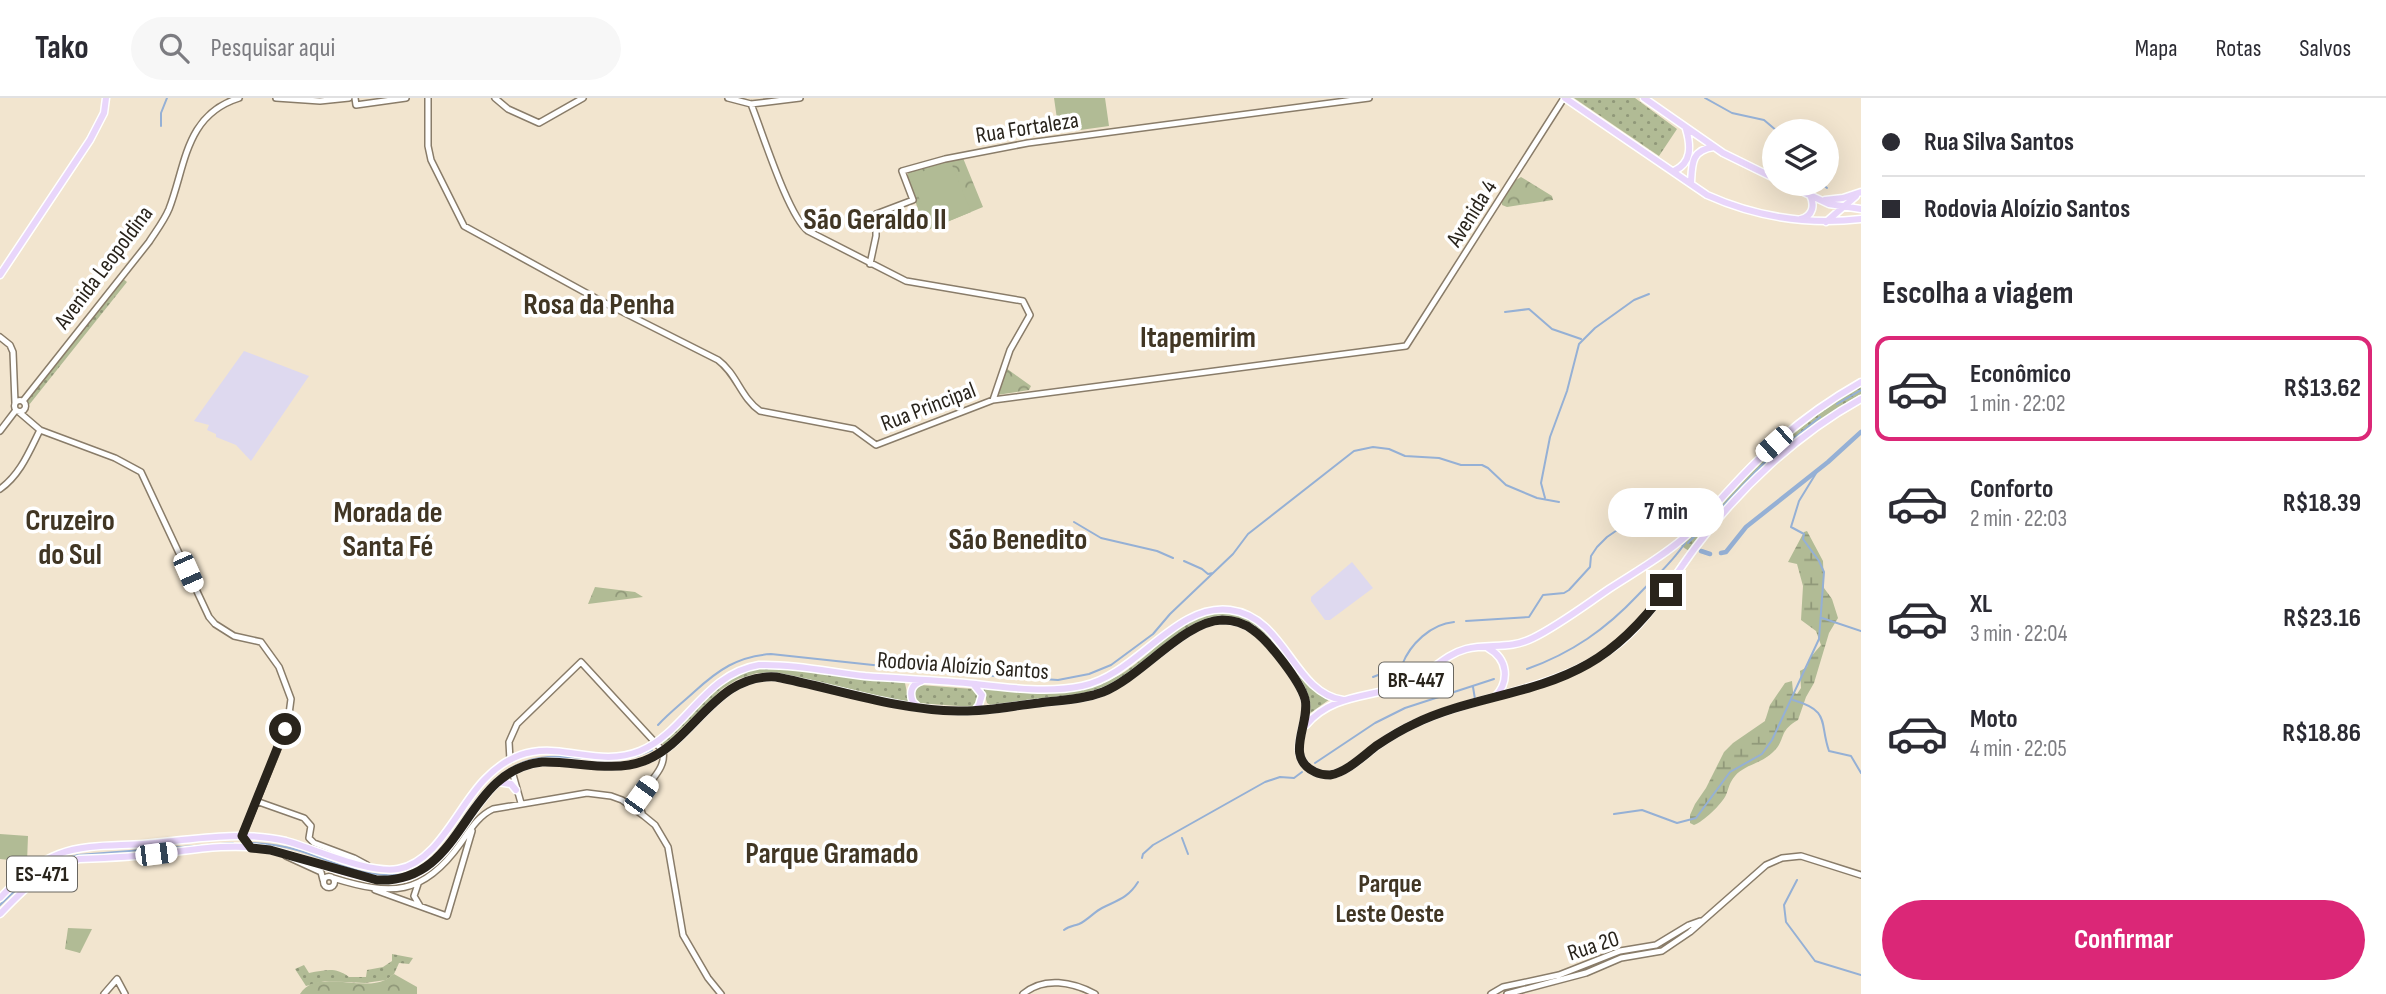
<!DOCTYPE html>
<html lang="pt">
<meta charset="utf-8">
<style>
:root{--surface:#fff;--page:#f7f7f7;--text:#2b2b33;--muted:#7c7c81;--line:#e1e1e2;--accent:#db2777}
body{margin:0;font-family:"Sofia Sans Condensed",sans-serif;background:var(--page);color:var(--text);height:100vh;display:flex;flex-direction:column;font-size:26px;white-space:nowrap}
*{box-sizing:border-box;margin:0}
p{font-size:23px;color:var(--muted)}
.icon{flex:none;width:38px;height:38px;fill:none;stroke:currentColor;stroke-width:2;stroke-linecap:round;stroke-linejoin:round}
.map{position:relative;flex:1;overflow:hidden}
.panel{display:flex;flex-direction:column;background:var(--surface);width:525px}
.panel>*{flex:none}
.banner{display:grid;align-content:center;height:154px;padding:0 21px;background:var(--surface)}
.buttons{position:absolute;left:1762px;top:21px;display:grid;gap:14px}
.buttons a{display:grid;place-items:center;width:77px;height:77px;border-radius:50%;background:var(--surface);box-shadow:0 7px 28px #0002;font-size:35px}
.end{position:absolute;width:32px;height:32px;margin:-16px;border:9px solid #29241c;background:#fff;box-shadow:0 0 0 4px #fff}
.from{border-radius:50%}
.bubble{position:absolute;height:49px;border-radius:24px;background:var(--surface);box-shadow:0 7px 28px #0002;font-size:23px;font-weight:700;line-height:49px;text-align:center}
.car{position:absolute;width:21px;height:42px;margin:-21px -10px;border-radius:9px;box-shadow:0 0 5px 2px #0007;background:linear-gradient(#fff 24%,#345 0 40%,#fff 0 76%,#345 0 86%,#fff 0)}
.banner b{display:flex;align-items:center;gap:24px;height:66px;font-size:26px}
.banner b+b{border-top:2px solid var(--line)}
.banner i{width:18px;height:18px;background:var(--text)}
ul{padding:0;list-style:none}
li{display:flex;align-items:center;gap:21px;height:105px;margin:0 14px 10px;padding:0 7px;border:4px solid transparent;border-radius:14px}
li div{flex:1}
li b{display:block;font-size:26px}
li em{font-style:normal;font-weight:700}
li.selected{border-color:var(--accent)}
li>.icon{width:63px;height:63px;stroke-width:1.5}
h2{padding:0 21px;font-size:32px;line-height:84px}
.cta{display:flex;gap:14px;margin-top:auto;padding:14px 21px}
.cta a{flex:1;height:80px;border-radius:42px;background:var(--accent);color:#fff;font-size:28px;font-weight:700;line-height:80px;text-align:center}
header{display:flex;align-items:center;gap:42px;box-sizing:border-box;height:98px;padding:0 35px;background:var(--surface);border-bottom:2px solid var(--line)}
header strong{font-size:33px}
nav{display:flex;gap:38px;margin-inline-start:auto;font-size:24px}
.search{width:490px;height:63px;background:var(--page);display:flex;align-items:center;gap:18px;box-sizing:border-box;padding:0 24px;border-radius:38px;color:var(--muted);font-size:26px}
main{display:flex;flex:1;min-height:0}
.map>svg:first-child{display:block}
.education{fill:#ded9ef}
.grass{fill:url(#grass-dots)}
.wetland{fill:url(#wetland-marsh)}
.park{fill:url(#park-crowns)}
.pitch{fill:#b1bb95}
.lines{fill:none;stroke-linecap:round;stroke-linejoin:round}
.stream{stroke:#95b0d5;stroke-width:2}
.canal{stroke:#95b0d5;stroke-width:4.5}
.minor-casing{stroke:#897c69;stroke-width:8}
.major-casing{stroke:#fff;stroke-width:9}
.minor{stroke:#fff;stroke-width:5}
.major{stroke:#e9d6fb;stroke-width:6}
.route{stroke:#29241c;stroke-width:9}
.labels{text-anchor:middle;stroke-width:7;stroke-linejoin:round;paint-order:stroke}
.shield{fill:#fff;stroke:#696660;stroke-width:2}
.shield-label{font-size:21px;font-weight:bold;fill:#29241c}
.street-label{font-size:23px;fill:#29241c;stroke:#fff}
.quarter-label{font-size:26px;font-weight:bold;fill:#413624;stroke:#fff}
.district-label{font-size:30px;font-weight:bold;fill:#413624;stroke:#fff}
</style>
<header>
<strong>Tako</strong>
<div class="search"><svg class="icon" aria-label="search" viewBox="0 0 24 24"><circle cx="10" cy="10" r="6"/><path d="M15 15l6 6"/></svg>Pesquisar aqui</div>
<nav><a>Mapa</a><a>Rotas</a><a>Salvos</a></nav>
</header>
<main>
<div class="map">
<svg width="1861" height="896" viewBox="0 0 1861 896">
<defs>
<pattern id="grass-dots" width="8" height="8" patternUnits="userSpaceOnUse" patternTransform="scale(1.75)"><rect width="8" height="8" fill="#b1bb95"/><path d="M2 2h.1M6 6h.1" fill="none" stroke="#909879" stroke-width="1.8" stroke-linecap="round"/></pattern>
<pattern id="wetland-marsh" width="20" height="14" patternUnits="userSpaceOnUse" patternTransform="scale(1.75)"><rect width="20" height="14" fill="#b1bb95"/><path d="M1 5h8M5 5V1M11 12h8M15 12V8" fill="none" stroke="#909879"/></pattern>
<pattern id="park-crowns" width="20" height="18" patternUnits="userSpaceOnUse" patternTransform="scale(1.75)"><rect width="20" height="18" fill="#b1bb95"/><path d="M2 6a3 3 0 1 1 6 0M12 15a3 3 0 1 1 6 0" fill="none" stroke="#909879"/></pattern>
</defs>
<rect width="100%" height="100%" fill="#f2e5cf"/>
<path class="education" d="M244,253L309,278L251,363L236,347L216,339V336L207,332L209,327L194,323Z
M1352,464L1373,490L1330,522H1325L1311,503V499Z"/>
<path class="grass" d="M1574,0H1635L1677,31L1659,58Z
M122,180L127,184L29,307L25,304Z
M1861,287V296C1796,335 1734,392 1689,453L1680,447C1737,387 1790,331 1861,287Z
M1215,514C1224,515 1235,514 1243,517C1282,533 1293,583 1330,601L1309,616C1310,591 1293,574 1279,556C1226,487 1190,529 1138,569C1130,575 1121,583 1112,587C1074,602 1032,604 992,608L987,605L983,590C1034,594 1087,602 1130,570C1150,556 1168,535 1190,523C1198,519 1207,517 1215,514Z
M777,569L905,585L909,605L784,576L757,575L738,581L722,591L664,647L660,643L729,580L755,570Z
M920,587L973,591L979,597L976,607L972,609L918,605L915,603L912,595Z
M392,856L413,860L409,866L399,865L394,876L386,882L365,885L325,883L306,888L295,871L304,867L309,875C327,872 335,869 349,879H366L367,872L383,869L392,863Z"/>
<path class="wetland" d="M1807,433L1823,463L1824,490L1832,501L1838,520L1829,535L1814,585L1806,599L1798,622C1777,634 1787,642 1772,655C1762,665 1744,667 1735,678C1729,685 1729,690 1726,697C1722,706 1703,724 1694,727L1690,725V717L1695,706L1706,690L1724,654L1733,645L1765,623L1770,607L1785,585L1792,583L1793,594L1797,596L1801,590L1800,573L1807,569L1809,561L1821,547L1816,533L1801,522L1803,488L1797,466L1788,464L1804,434Z"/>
<path class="park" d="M963,60L983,109L923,134L922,123L908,82V75L912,71Z
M1521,79L1552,98L1553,102L1507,109L1502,107V104L1516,82Z
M1006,270L1031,288L1029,292L997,297Z
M595,489L635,494L643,499L588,506Z
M68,830L92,831L80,855L65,851Z
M394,876L417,889V896H300C316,870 361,894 385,882C388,881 390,878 394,876Z"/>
<path class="pitch" d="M1054,0H1105L1109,28L1059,35Z
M950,62L971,114L932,130L910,79Z
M0,736L28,738L27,764L0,761Z"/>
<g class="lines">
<path class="stream" d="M1705,0L1732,15L1764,22L1777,33
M161,28V15L167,0
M1822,86L1827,90
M1505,214L1529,211L1552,231L1581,241
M1837,306L1861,292
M1545,400L1541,385L1550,339L1567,293L1579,246L1595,230L1634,202L1649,196
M1074,424L1101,440L1157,453L1173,460
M1688,445L1763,366L1820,319
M1184,463L1202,471L1208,476L1213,475
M1822,520L1861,533
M1466,523L1529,519L1543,497L1564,495L1569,492L1590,469L1591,458L1597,449L1607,439L1629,424
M1397,569L1402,567C1410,546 1431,526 1454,524
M1527,571C1572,555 1606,531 1638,497C1654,480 1672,465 1685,445
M947,575L1058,582L1089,576L1111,567L1153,536L1170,516L1233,456L1248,436L1354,353L1373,349L1389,351L1405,358L1439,360L1461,367H1482L1488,370L1506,387L1537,400L1559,404
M1373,579L1386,574
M1473,589L1475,601
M1793,602C1831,613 1819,624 1829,653L1851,658L1861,675
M658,627C669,615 682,605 694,594C718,572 738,558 771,556L938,574
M617,661L637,658L652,652
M1315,665L1375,625L1405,610L1494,581
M1614,716L1642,712L1677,725L1696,720L1730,674L1762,656L1772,642L1819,541L1824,474L1819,463L1803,441L1804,436L1791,429L1799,403L1818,372
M1182,740L1188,756
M253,745C268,746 283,748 297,752C335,763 375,787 415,773
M434,760C469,721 487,663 548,659C561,658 574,660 587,660
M1142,760L1143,756L1153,747L1265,684L1280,679L1294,680L1302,674
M1797,782L1784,807L1786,824L1815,863L1861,877
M0,807C24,783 45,766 78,757L233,745
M1064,832C1069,828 1074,828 1079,826C1088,822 1094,814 1102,810C1118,802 1128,800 1138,784"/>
<path class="canal" d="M1701,453L1710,456
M1721,455L1726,454L1746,429L1828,364L1861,334"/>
<g class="minor-casing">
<path id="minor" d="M276,0L320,3L349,0
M355,0L356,7L406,0
M428,0V48L431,62L464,128L599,202L718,262C737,276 741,300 760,313L854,331L876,347L993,302L1406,248L1564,0
M495,0L508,11L539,25L583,0
M728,0L751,6L800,0
M751,6C762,33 788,118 808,133L906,183L1023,203L1030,217L1010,252L993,302
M870,166L876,138V116L913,102L902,73L945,61L1028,45L1369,0
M0,239L10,247L13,254L15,305
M14.5 308a5.5 5.5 0 1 1 11 0a5.5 5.5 0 1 1-11 0Z
M23,303L149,144C156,133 164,123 169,111C186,67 185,17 239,0
M19,314L40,332L115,360L141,374L209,519L215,526L234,538L261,544L279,569L291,601L289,616L277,653L242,738
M0,333L16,312
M0,391C20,377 29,354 40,332
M510,662L509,644L517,626L581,564L663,653C668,678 631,691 642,715
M512,673L521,705
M256,703L304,720L311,728L309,740L314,745L354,760L367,767
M286,758L321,774L323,782
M323.5 784a5.5 5.5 0 1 1 11 0a5.5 5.5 0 1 1-11 0Z
M333,780C391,798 423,798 460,746C470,732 478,718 493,711L587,695L611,698L622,702L644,718L655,727L668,749L683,837L708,880L721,896
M418,786L414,798L420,808
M375,792L447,818L472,733
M104,896L117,881L125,896
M1023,896C1044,878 1073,884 1095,896
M1491,896L1503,889L1559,877L1620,853L1656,847L1689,827L1700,823
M1507,896L1586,875L1621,860L1662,853L1690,834L1766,767L1782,760L1801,758L1861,777"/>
</g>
<g class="major-casing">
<path id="major" d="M1565,0L1707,97C1756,119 1808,127 1861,121
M1644,0L1723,55L1774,80
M1674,73C1692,65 1691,48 1686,31
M1691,85C1692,66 1691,52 1714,49
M1786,86L1829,106L1861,111
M1825,102L1843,100L1861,94
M1801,121C1813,118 1815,107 1810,97
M1826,124L1856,98
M0,177L90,42L104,15L106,0
M1488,550C1508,561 1510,583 1495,599
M974,587L982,597L979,607L975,612
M918,609L913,604C909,595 911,586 922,583
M1306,627C1333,595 1372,600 1407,586C1429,577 1443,557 1466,551C1490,545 1509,552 1533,540C1559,527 1584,508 1609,491C1635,474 1664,458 1687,437C1712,412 1734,385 1760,360C1790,330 1824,305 1861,284
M498,684L511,686L516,692
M0,800C17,782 35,765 59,756C85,746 115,748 143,746C189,742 240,732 286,743C316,751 368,776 398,771C438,764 458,708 485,681C540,624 586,675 640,653C686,634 704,576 759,567C794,566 830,574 865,578C902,581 939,582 976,586C1010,590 1049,595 1082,588C1137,577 1175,505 1230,512C1286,519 1293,595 1343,602
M0,816C26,789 42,772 79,761C106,760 133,759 159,756C193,752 231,745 265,751C306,757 371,793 409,779C468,758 472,672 542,664C578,662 615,676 649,661C696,640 717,575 776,579C837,590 895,611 957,613C984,614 1011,608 1038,605C1061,602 1084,602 1105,593C1141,578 1185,524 1220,522C1232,522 1243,525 1252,531C1268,542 1301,583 1305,602C1311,625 1285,653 1310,671C1315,675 1323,677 1329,677C1348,675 1366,655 1381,645C1394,636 1408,628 1423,622C1486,595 1556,592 1613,550C1648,524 1669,485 1695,450C1739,391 1797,336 1861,301"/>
</g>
<use href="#minor" class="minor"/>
<use href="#major" class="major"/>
</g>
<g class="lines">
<path class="route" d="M285,631L242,738L251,750L270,752L377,782C466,786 461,673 542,664C576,663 612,675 644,663C694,644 715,575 776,579C837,591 896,612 958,613C985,614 1012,608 1039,605C1060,602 1082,602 1103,594C1141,579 1184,523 1222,522C1233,522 1244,525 1253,532C1268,542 1300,583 1305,601C1311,625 1283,659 1315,674C1319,676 1325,677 1330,677C1347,674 1363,658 1376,648C1388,640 1401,632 1414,626C1469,599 1534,597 1588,566C1620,548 1644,522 1666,492"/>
</g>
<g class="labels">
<g class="shield">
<rect x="1379" y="564.5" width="74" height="35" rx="5"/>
<rect x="7" y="758.5" width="70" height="35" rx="5"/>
</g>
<g class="shield-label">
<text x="1416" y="589">BR-447</text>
<text x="42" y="783">ES-471</text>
</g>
<g class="street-label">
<text transform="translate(1027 29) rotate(-9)" y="8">Rua Fortaleza</text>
<text transform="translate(1471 115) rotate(-58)" y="8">Avenida 4</text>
<text transform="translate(103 169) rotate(-53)" y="8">Avenida Leopoldina</text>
<text transform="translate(928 308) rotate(-21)" y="8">Rua Principal</text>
<text transform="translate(963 567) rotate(4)" y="8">Rodovia Aloízio Santos</text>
<text transform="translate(1593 847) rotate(-18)" y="8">Rua 20</text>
</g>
<g class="quarter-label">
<text x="1390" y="794">Parque<tspan x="1390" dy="30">Leste Oeste</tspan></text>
</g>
<g class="district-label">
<text x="875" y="131">São Geraldo II</text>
<text x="599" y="216">Rosa da Penha</text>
<text x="1198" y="249">Itapemirim</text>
<text x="388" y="424">Morada de<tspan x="388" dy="34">Santa Fé</tspan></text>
<text x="70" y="432">Cruzeiro<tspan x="70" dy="34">do Sul</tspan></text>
<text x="1018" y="451">São Benedito</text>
<text x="832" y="765">Parque Gramado</text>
</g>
</g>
</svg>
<div class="buttons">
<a><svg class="icon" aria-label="layers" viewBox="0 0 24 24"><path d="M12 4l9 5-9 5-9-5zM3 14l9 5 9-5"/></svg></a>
</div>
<i class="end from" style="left:285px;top:631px"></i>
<i class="end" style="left:1666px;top:492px"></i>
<div class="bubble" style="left:1608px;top:390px;width:116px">7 min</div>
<i class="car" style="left:1774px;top:346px;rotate:228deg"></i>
<i class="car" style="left:188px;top:474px;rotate:156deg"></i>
<i class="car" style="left:641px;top:697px;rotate:36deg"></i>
<i class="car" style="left:156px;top:756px;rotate:83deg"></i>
</div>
<section class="panel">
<div class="banner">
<b><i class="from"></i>Rua Silva Santos</b>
<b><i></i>Rodovia Aloízio Santos</b>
</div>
<h2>Escolha a viagem</h2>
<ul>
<li class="selected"><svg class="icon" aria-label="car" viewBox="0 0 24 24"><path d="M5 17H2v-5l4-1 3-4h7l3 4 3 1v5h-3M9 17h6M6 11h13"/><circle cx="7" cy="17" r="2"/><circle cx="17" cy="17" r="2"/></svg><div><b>Econômico</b><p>1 min · 22:02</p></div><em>R$13.62</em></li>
<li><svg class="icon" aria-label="car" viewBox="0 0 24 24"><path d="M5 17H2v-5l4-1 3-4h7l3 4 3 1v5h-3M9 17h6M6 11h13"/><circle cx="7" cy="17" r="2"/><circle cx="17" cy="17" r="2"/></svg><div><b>Conforto</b><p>2 min · 22:03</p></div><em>R$18.39</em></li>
<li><svg class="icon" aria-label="car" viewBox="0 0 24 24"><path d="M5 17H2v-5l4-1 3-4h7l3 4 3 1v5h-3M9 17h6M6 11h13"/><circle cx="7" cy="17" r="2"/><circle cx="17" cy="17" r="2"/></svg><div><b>XL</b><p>3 min · 22:04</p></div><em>R$23.16</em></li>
<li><svg class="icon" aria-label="car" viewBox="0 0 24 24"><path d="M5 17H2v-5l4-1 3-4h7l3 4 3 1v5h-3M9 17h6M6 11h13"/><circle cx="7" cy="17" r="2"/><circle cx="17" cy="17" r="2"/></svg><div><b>Moto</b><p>4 min · 22:05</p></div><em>R$18.86</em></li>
</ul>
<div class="cta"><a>Confirmar</a></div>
</section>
</main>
